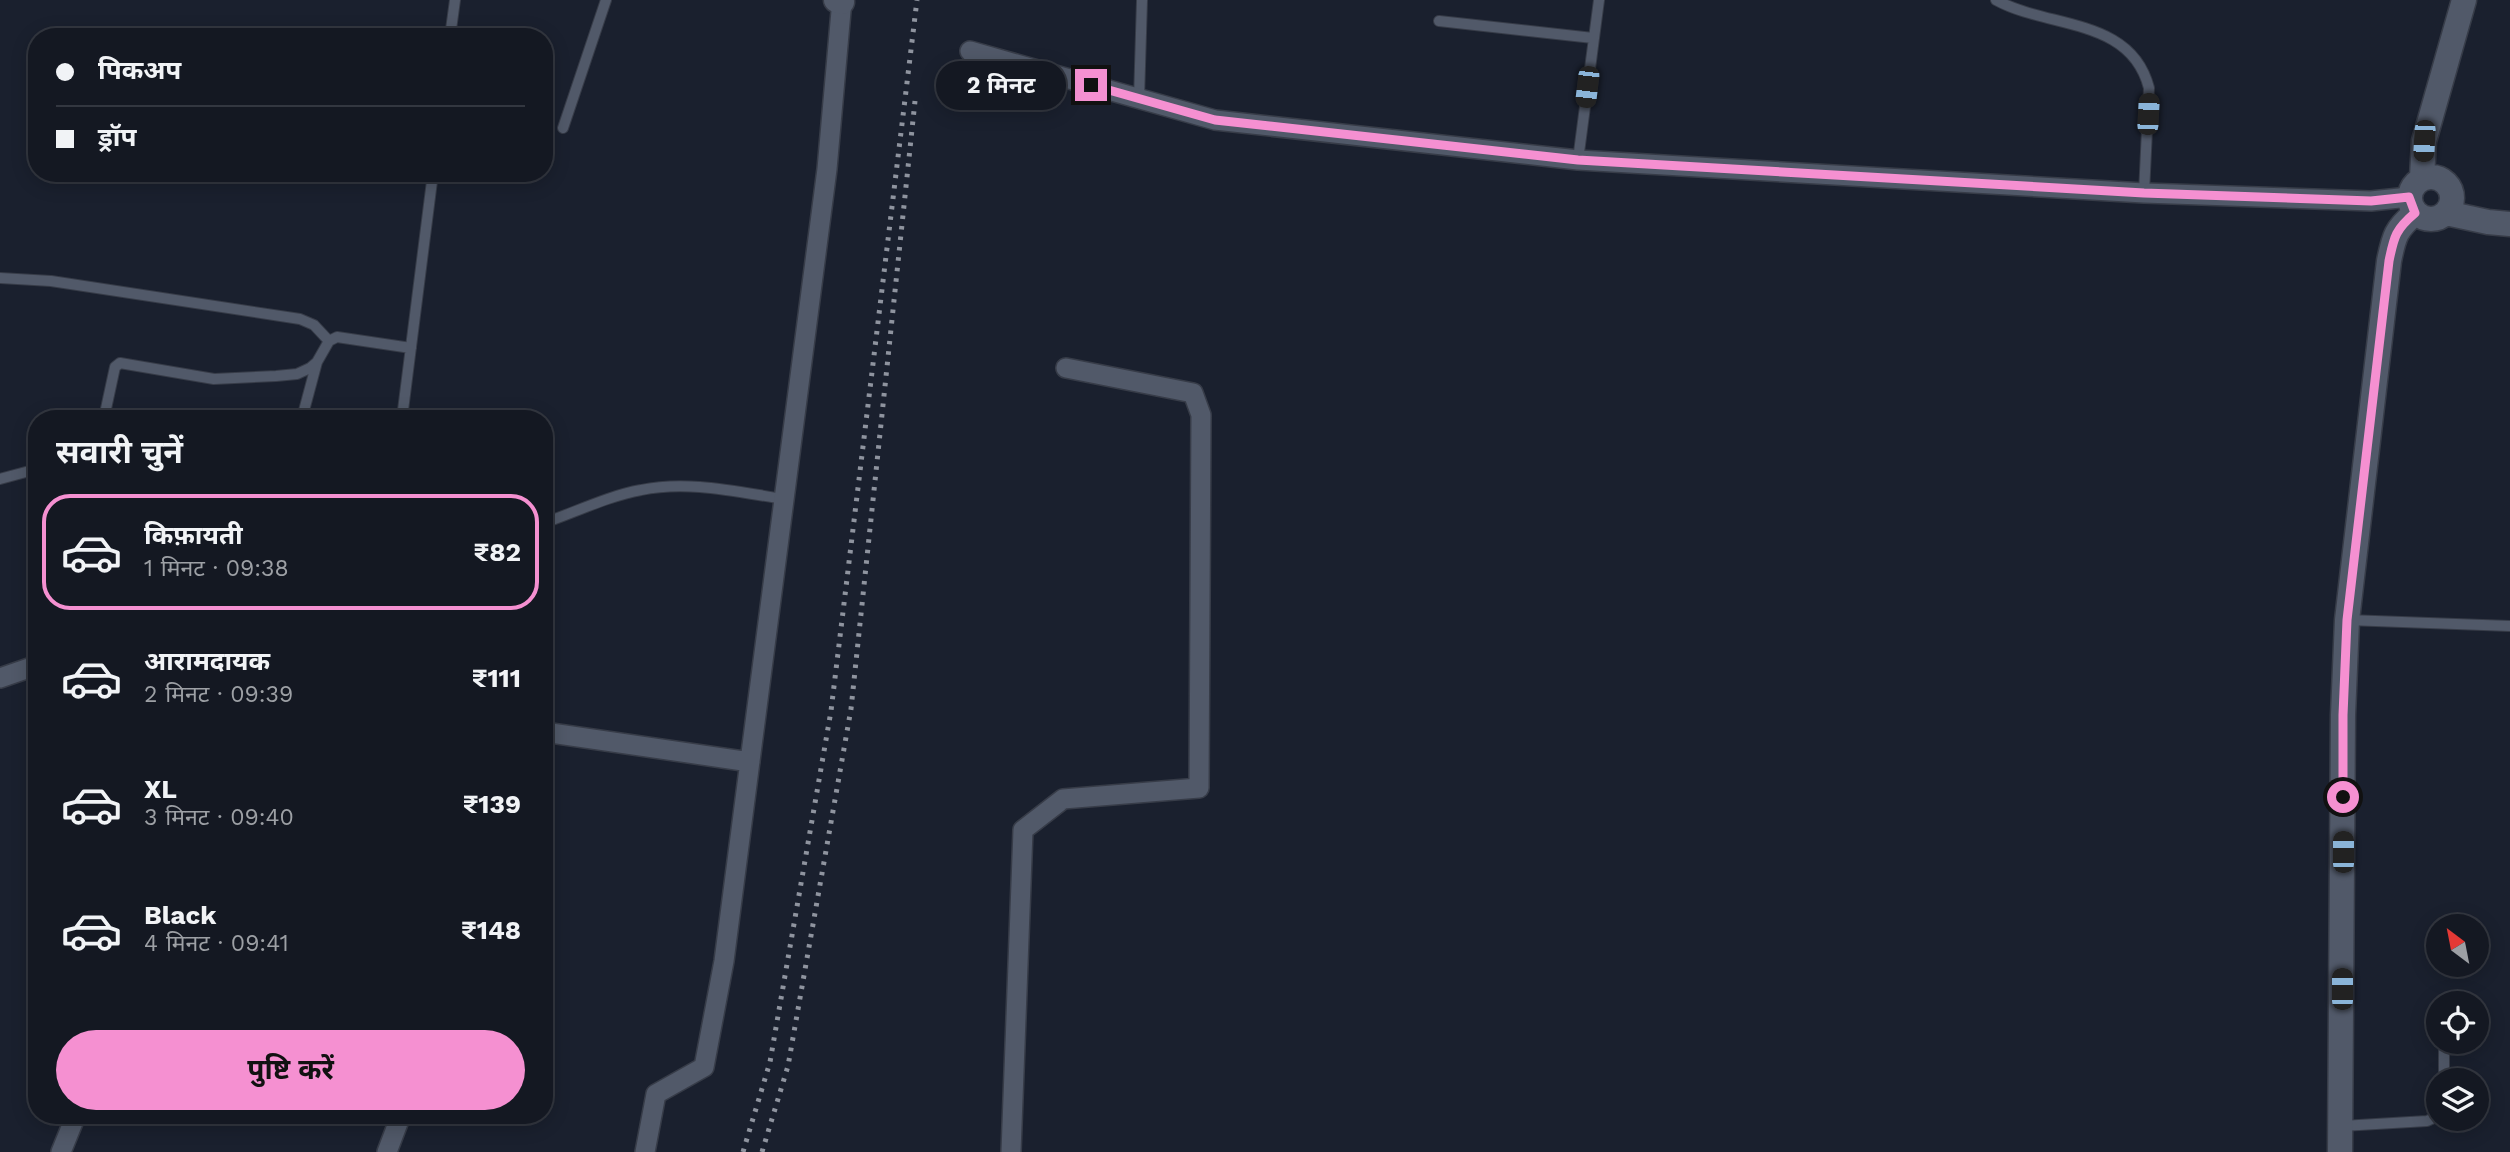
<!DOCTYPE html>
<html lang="hi">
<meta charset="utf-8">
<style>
:root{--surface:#141822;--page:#1d212a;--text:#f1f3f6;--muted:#9da0a5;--line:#333740;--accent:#f590d1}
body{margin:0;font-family:"Work Sans","Noto Sans Devanagari",sans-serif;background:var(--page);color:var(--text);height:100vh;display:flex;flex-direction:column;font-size:26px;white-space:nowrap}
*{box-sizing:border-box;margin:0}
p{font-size:23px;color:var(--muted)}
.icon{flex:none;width:38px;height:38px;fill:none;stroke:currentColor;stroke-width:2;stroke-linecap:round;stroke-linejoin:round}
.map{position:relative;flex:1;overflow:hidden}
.details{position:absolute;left:28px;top:410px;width:525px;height:714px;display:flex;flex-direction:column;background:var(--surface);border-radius:28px;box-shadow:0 4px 18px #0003,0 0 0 2px var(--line)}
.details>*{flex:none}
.top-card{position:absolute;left:28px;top:28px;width:525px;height:154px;border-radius:28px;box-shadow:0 4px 18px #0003,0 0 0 2px var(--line);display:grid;align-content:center;height:154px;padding:0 28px;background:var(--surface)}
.needle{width:46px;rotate:328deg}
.buttons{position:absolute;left:2426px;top:914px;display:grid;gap:14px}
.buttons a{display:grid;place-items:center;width:63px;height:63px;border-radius:50%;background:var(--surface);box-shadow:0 4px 18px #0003,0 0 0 2px var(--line);font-size:35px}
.end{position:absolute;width:32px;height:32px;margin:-16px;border:9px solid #f590d1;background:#111;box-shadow:0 0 0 4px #111}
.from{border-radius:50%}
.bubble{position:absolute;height:49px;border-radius:24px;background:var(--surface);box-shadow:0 4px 18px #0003,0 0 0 2px var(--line);font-size:23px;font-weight:700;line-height:49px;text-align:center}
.car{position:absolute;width:21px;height:42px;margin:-21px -10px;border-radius:9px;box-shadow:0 0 5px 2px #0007;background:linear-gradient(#222 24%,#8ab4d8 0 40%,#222 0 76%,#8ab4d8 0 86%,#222 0)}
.top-card b{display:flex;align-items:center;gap:24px;height:66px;font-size:26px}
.top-card b+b{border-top:2px solid var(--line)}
.top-card i{width:18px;height:18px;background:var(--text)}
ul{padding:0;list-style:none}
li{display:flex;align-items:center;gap:21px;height:116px;margin:0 14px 10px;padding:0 14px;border:4px solid transparent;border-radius:28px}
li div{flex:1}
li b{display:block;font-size:26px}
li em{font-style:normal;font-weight:700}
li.on{border-color:var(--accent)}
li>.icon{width:63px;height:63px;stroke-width:1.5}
h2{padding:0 28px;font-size:32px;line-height:84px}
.cta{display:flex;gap:14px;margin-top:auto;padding:14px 28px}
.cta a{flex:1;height:80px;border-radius:42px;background:var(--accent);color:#111;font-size:28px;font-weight:700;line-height:80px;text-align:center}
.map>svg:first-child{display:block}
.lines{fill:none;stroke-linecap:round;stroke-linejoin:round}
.service-casing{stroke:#373c48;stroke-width:12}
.minor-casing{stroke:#373c48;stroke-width:22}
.tertiary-casing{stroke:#373c48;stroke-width:27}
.service{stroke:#515969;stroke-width:10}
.minor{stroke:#515969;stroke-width:19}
.tertiary{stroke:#515969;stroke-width:24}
.rail{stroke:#8f949f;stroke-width:5;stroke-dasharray:3.5 7;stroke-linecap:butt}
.route{stroke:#f590d1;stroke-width:9}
</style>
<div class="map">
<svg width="2510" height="1152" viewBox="0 0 2510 1152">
<rect width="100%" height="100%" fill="#1a202e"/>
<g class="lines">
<g class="service-casing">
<path id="service" d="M1996,0C2049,29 2131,17 2149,88L2144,193
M1439,21L1593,38
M450,37L455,0
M1139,99L1142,0
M563,128L606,0
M1578,160L1599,0
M0,278L51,281L300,319L314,325L329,341
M104,418L115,367L120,363L214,379L276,376L297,374L310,368L317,362L329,341L337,337L411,348
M302,418L317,362
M402,418L433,173
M0,479L37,469
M544,523C576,512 608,496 641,490C688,480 737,492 784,499
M2348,620L2510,626
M2444,1080V1041
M2342,1126L2427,1121L2438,1116"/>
</g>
<g class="minor-casing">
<path id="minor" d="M970,51L1215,120L1578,160L2144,193L2371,201L2409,197
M0,678L29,668L37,669
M544,732L750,762
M61,1152L76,1115
M387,1152L401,1115
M645,1152L656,1094L704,1067L724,961L827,169L842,0
M1011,1152L1023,830L1063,799L1199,788L1201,415L1193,393L1066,368"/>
</g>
<g class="tertiary-casing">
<path id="tertiary" d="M836,0L842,2
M2410 198a21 21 0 1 1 42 0a21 21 0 1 1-42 0Z
M2422,177L2424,141L2464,0
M2446,213L2488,222L2510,224
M2340,1152L2343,715L2347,620L2389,261C2394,236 2396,229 2415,213"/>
</g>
<use href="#service" class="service"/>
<use href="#minor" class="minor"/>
<use href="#tertiary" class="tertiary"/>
<path class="rail" d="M743,1152L770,1062L831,711L917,0
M762,1152L788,1066L851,709L915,101"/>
</g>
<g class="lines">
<path class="route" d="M1091,85L1215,120L1578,160L2144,193L2371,201L2409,197L2415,213C2396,229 2394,236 2389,261L2347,620L2343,715V797"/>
</g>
</svg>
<div class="buttons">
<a><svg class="needle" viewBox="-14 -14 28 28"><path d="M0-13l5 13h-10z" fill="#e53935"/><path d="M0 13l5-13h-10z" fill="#9da0a5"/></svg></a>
<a><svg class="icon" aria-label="locate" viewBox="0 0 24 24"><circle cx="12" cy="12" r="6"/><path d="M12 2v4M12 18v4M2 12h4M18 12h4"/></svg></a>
<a><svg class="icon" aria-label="layers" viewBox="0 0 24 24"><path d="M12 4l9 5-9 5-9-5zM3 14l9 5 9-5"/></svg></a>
</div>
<i class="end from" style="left:2343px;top:797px"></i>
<i class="end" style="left:1091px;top:85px"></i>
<div class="bubble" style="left:936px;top:61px;width:130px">2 मिनट</div>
<i class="car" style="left:1587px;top:87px;rotate:187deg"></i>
<i class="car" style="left:2148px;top:114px;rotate:3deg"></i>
<i class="car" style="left:2424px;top:141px;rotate:183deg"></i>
<i class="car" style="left:2343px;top:852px;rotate:0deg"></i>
<i class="car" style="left:2342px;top:989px;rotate:0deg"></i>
<div class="top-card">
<b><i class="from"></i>पिकअप</b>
<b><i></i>ड्रॉप</b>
</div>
<section class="details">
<h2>सवारी चुनें</h2>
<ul>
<li class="on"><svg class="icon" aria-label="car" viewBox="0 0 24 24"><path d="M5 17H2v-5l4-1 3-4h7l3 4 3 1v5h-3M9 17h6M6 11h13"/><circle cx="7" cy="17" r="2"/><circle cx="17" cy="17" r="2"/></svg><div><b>किफ़ायती</b><p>1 मिनट · 09:38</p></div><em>₹82</em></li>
<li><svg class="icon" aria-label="car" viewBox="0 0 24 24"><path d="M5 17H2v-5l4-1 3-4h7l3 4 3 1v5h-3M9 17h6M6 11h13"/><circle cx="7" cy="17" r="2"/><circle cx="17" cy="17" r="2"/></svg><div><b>आरामदायक</b><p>2 मिनट · 09:39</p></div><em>₹111</em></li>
<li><svg class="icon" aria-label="car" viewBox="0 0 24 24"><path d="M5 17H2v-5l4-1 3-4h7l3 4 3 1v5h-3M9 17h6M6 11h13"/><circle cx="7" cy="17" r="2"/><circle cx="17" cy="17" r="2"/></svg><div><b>XL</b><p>3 मिनट · 09:40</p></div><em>₹139</em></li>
<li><svg class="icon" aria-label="car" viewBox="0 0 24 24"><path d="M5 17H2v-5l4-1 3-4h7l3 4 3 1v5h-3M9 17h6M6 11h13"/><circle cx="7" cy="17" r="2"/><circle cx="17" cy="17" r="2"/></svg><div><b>Black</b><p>4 मिनट · 09:41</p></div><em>₹148</em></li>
</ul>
<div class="cta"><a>पुष्टि करें</a></div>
</section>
</div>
